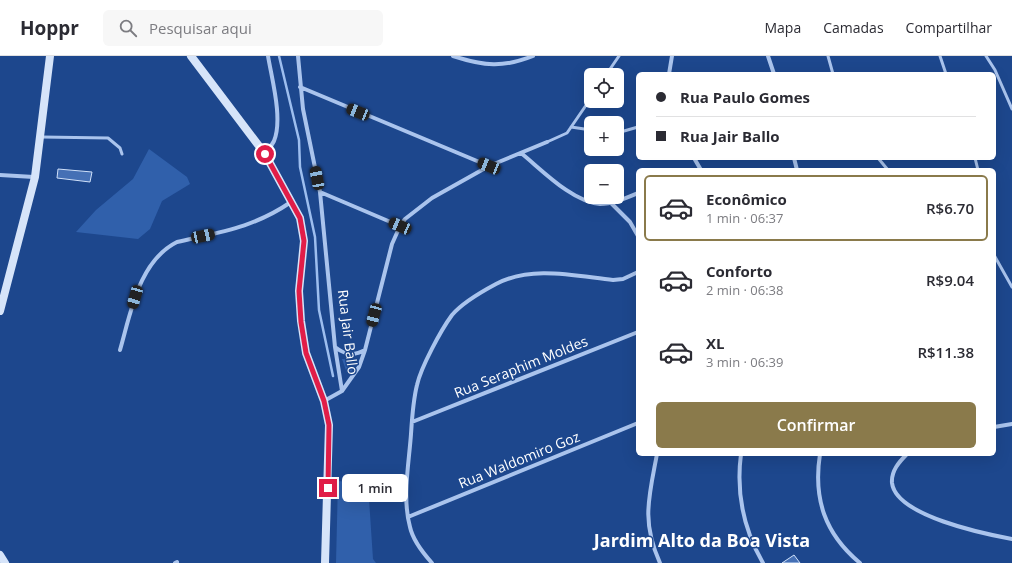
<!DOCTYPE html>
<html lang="pt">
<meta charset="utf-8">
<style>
:root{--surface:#fff;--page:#f7f7f7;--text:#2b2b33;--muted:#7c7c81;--line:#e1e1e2;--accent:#8a7a4b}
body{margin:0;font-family:"Open Sans",sans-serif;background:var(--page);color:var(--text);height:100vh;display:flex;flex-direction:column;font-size:15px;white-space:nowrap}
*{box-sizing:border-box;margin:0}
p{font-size:13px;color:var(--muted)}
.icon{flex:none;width:22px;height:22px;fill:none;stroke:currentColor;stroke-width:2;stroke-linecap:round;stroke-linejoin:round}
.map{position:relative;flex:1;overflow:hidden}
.side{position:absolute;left:636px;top:112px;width:360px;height:288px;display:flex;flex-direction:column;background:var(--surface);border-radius:6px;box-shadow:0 4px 16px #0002}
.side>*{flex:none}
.banner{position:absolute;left:636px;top:16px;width:360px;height:88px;border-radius:6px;box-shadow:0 4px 16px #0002;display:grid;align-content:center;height:88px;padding:0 20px;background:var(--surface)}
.controls{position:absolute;left:584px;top:12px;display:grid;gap:8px}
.controls a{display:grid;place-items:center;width:40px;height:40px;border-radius:6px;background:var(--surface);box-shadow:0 4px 16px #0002;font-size:20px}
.end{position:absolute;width:18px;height:18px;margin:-9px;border:5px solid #e11d48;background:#fff;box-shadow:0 0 0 2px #fff}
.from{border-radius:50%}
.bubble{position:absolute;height:28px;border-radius:6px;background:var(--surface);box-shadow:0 4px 16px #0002;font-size:13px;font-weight:600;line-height:28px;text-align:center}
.car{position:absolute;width:12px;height:24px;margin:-12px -6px;border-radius:5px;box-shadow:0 0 3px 1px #0007;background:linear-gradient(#222 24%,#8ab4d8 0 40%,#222 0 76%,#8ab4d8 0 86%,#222 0)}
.banner b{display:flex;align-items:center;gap:14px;height:38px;font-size:15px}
.banner b+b{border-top:1px solid var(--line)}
.banner i{width:10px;height:10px;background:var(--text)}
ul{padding:7px 0 0;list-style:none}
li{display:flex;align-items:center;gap:12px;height:66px;margin:0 8px 6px;padding:0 12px;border:2px solid transparent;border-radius:6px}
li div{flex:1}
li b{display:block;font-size:15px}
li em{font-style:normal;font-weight:600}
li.on{border-color:var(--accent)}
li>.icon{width:36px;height:36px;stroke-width:1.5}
.action{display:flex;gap:8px;margin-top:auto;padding:8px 20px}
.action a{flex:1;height:46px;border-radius:6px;background:var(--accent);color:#fff;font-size:16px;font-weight:600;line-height:46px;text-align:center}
header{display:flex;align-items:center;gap:24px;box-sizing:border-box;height:56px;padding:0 20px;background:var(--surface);border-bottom:1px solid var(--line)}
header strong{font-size:19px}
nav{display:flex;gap:22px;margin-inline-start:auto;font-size:14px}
.search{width:280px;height:36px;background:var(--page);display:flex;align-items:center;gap:10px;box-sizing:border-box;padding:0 14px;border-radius:6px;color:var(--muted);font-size:15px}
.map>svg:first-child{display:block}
.green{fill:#3060ab}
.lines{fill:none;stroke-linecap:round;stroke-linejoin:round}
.stream{stroke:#9dbeef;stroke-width:2.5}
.building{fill:#4570b5;stroke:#cfe0f9}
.lane{stroke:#aac4ed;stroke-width:3}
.street{stroke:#aac4ed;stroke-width:4}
.secondary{stroke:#d6e4f9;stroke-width:8}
.route{stroke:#e11d48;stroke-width:5}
.labels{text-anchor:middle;stroke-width:3;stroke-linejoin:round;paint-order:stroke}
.street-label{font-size:14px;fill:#fff;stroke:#1d478d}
.district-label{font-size:18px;font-weight:bold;fill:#fff;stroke:#1d478d}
</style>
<header>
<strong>Hoppr</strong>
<div class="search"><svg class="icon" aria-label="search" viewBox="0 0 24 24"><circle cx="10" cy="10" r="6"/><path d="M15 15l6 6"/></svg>Pesquisar aqui</div>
<nav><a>Mapa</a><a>Camadas</a><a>Compartilhar</a></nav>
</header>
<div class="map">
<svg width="1012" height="507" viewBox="0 0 1012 507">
<rect width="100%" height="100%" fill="#1d478d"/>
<path class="green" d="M149,93L187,121L190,128L162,145L150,173L138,183L76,176L96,154L133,123Z
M342,303L356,304L351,317H347Z
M338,425L368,428L373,503L376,507H336Z"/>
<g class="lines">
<path class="stream" d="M279,0L299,84L300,111L315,181L319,254L333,320"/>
</g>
<path class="building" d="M58,113L92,116L90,126L57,122Z
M794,499L800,507H782Z"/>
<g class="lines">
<path class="lane" d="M828,0L833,18
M940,0L946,18
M986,0L995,14L1012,53
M606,19L619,0
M571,71L591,74
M617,77L638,71
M42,81L108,82L120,92L122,98
M547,86L567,77L591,42
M878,102L888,114
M975,102L978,114
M994,199L1012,231"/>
<path class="street" d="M298,0L303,53L320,136L335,291L342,335
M453,0C484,10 503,12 533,0
M768,0L774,18
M669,18L672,0
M300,31L489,110
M521,97C541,113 572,146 600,148C613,148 626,142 638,137
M265,98C268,94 272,89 274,85C283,63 272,24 268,0
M694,102L701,114
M794,102L797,114
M0,119L34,121
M320,136L400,170
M611,147L630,166L638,180
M335,291C345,299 354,300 365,294
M120,294C131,256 139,205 177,186C220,176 253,172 291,146
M324,345L342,335L359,311L365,294L392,188L400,170L405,163L432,142L489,110L547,86
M412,366L638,276
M994,371L1012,368
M657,398C649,441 641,465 660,507
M741,398C736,436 744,474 763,507
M820,398C813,443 825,478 860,507
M907,398C899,406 891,415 892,427C896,460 985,478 1012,483
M408,461L638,367
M175,507L177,506
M432,507C423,497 413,485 410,471C402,442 409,407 411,378C412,362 413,345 417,329C421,311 441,274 452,259C463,246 481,236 496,228C531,209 576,220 613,224L623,223L638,216"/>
<path class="secondary" d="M191,0L265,98L300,162L304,185L299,235L301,265L306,297L324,345L329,369L325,507
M0,255L35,121L50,0
M0,499L5,507"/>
</g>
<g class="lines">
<path class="route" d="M265,98L300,162L304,185L299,235L301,266L306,297L324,345L329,369L328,432"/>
</g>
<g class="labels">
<g class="street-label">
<text transform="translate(348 276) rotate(83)" y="5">Rua Jair Ballo</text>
<text transform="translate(521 311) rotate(-22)" y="5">Rua Seraphim Moldes</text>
<text transform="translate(519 404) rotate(-22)" y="5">Rua Waldomiro Goz</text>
</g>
<g class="district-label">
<text x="702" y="491">Jardim Alto da Boa Vista</text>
</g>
</g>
</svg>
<div class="controls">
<a><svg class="icon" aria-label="locate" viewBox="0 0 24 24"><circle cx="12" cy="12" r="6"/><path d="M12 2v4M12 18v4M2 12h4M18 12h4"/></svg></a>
<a>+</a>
<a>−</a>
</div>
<i class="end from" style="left:265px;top:98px"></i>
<i class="end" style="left:328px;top:432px"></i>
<div class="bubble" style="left:342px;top:418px;width:66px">1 min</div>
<i class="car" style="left:358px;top:56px;rotate:292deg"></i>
<i class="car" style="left:489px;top:110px;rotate:292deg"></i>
<i class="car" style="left:317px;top:122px;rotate:349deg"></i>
<i class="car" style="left:400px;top:170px;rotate:293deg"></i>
<i class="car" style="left:203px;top:180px;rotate:78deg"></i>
<i class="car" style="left:135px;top:241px;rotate:196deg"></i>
<i class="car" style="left:374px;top:259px;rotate:195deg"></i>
<div class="banner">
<b><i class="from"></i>Rua Paulo Gomes</b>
<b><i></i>Rua Jair Ballo</b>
</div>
<section class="side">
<ul>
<li class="on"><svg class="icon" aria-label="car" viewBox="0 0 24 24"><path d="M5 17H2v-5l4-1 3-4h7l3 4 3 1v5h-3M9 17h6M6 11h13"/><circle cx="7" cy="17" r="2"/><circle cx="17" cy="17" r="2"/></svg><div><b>Econômico</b><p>1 min · 06:37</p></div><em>R$6.70</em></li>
<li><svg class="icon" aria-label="car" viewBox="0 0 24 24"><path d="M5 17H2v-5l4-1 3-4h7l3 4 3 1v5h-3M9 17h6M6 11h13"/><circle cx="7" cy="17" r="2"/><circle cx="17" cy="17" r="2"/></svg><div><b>Conforto</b><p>2 min · 06:38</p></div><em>R$9.04</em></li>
<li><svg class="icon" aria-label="car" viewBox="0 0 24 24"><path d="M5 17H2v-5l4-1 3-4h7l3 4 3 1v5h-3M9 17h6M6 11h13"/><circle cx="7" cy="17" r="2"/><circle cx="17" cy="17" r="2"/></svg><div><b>XL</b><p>3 min · 06:39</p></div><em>R$11.38</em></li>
</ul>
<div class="action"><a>Confirmar</a></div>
</section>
</div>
